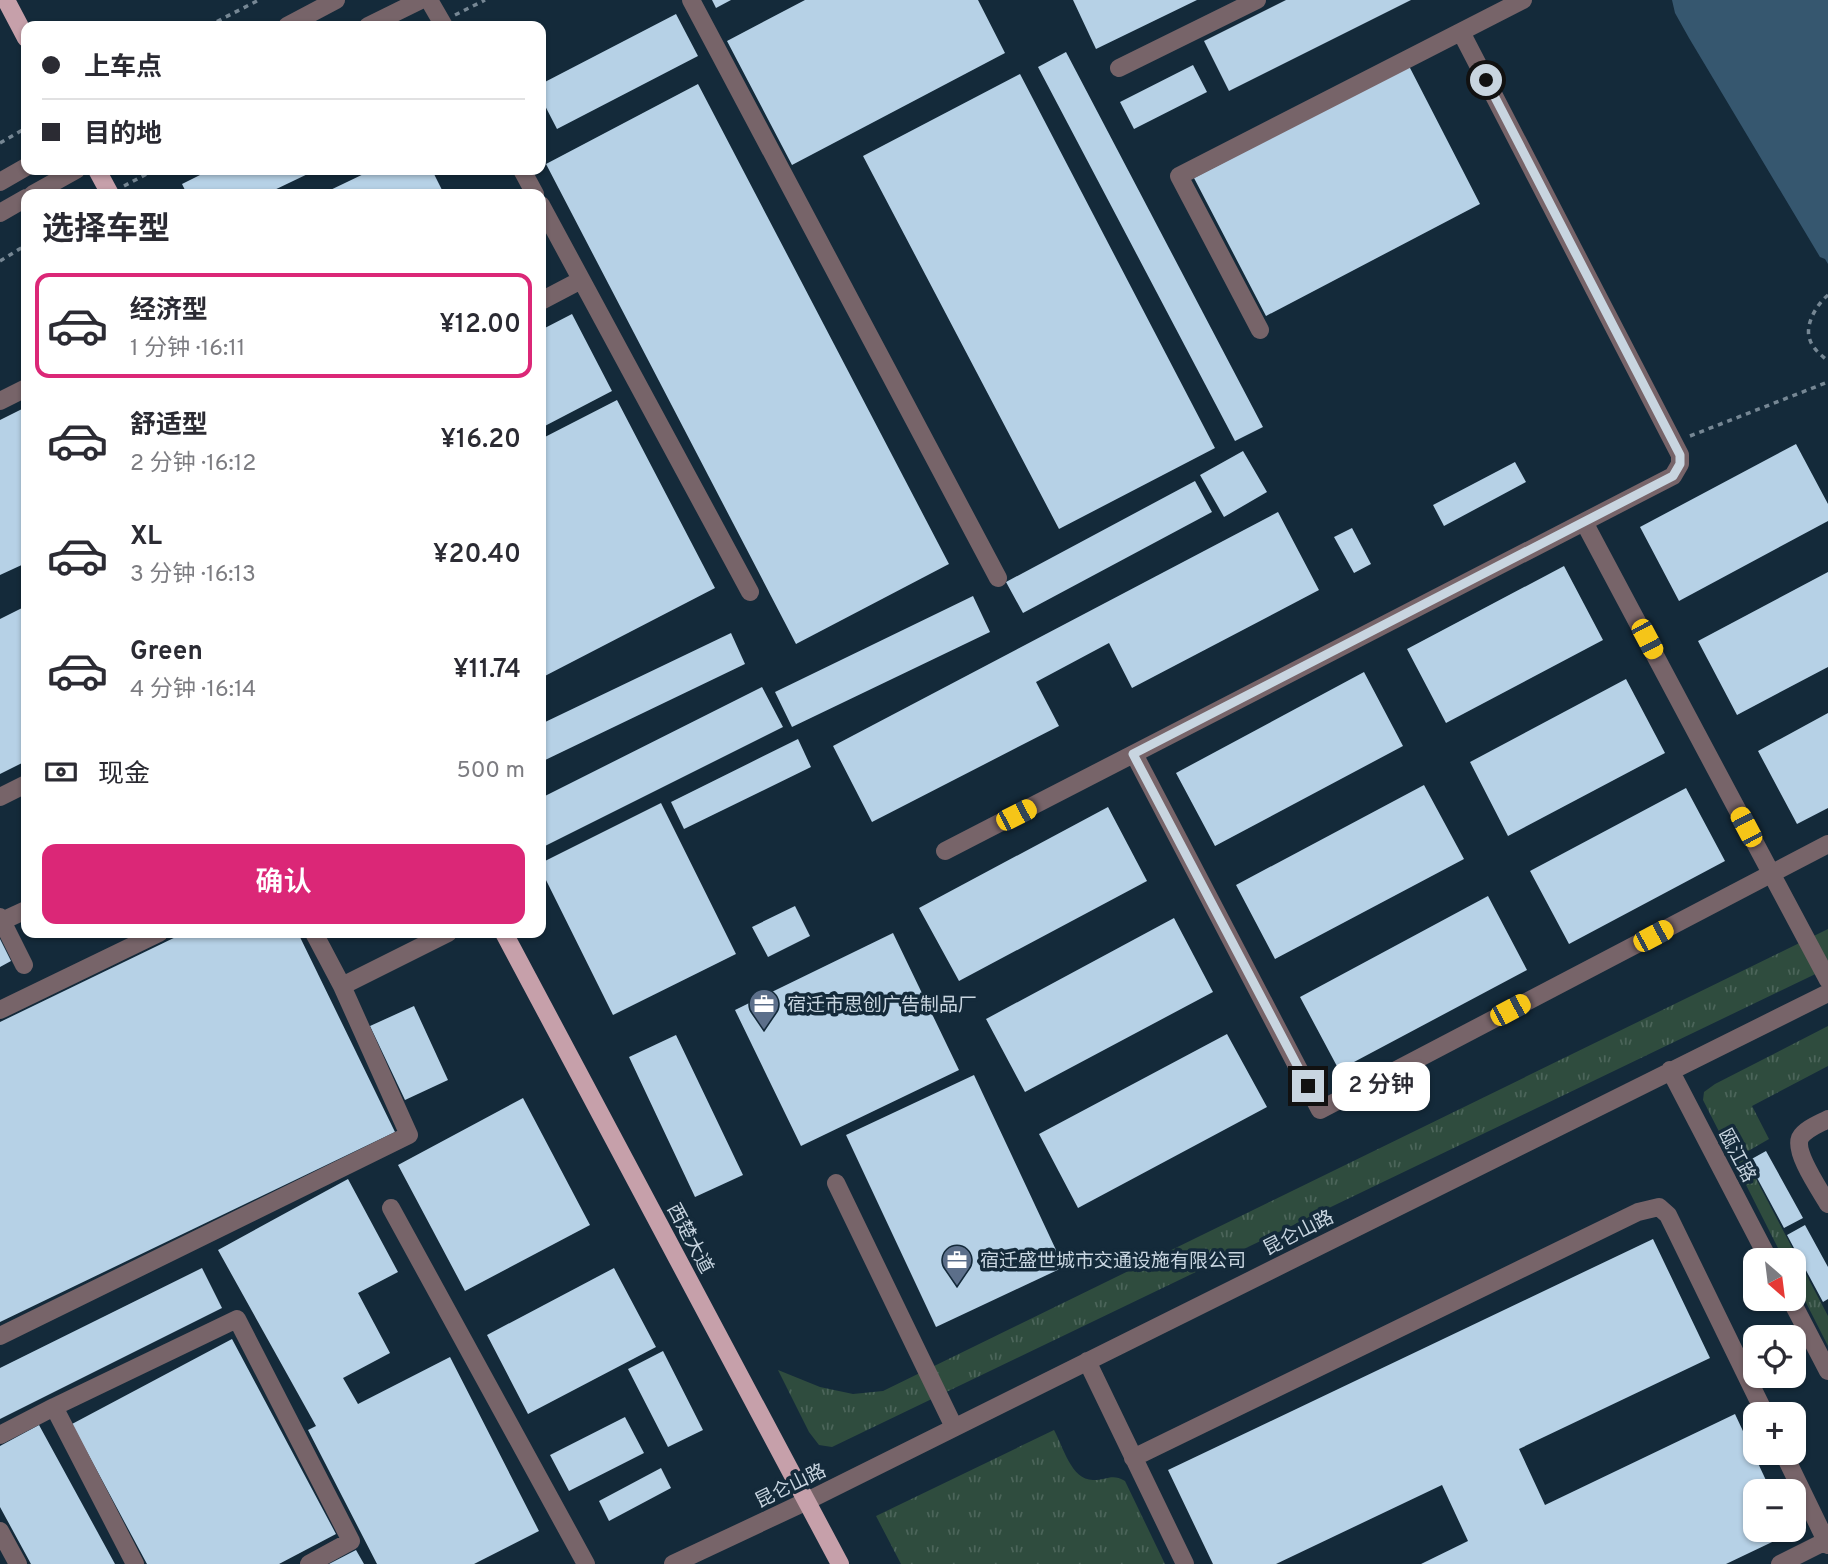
<!DOCTYPE html>
<html lang="zh">
<meta charset="utf-8">
<style>
:root{--surface:#fff;--page:#f2f2f3;--text:#2b2b33;--muted:#7c7c81;--line:#e1e1e2;--accent:#db2777}
body{margin:0;font-family:Overpass,"Noto Sans SC",sans-serif;background:var(--page);color:var(--text);height:100vh;display:flex;flex-direction:column;font-size:26px;white-space:nowrap}
*{box-sizing:border-box;margin:0}
p{font-size:23px;color:var(--muted)}
.icon{flex:none;width:38px;height:38px;fill:none;stroke:currentColor;stroke-width:2;stroke-linecap:round;stroke-linejoin:round}
.map{position:relative;flex:1;overflow:hidden}
.details{position:absolute;left:21px;top:189px;width:525px;height:749px;display:flex;flex-direction:column;background:var(--surface);border-radius:14px;box-shadow:0 2px 5px #0004}
.details>*{flex:none}
.banner{position:absolute;left:21px;top:21px;width:525px;height:154px;border-radius:14px;box-shadow:0 2px 5px #0004;display:grid;align-content:center;height:154px;padding:0 21px;background:var(--surface)}
.needle{width:46px;rotate:152deg}
.fabs{position:absolute;left:1743px;top:1248px;display:grid;gap:14px}
.fabs a{display:grid;place-items:center;width:63px;height:63px;border-radius:14px;background:var(--surface);box-shadow:0 2px 5px #0004;font-size:35px}
.end{position:absolute;width:32px;height:32px;margin:-16px;border:9px solid #c8d5e0;background:#111;box-shadow:0 0 0 4px #111}
.from{border-radius:50%}
.bubble{position:absolute;height:49px;border-radius:14px;background:var(--surface);box-shadow:0 2px 5px #0004;font-size:23px;font-weight:600;line-height:49px;text-align:center}
.car{position:absolute;width:21px;height:42px;margin:-21px -10px;border-radius:9px;box-shadow:0 0 5px 2px #0007;background:linear-gradient(#f5c518 24%,#345 0 40%,#f5c518 0 76%,#345 0 86%,#f5c518 0)}
.banner b{display:flex;align-items:center;gap:24px;height:66px;font-size:26px}
.banner b+b{border-top:2px solid var(--line)}
.banner i{width:18px;height:18px;background:var(--text)}
ul{padding:0;list-style:none}
li{display:flex;align-items:center;gap:21px;height:105px;margin:0 14px 10px;padding:0 7px;border:4px solid transparent;border-radius:14px}
li div{flex:1}
li b{display:block;font-size:26px}
li em{font-style:normal;font-weight:600}
li.selected{border-color:var(--accent)}
li>.icon{width:63px;height:63px;stroke-width:1.5}
h2{padding:0 21px;font-size:32px;line-height:84px}
.pay{display:flex;align-items:center;gap:18px;height:77px;padding:0 21px;font-size:26px}
.pay p{margin-inline-start:auto}
.primary-button{display:flex;gap:14px;margin-top:auto;padding:14px 21px}
.primary-button a{flex:1;height:80px;border-radius:14px;background:var(--accent);color:#fff;font-size:28px;font-weight:600;line-height:80px;text-align:center}
.map>svg:first-child{display:block}
.grass{fill:url(#grass-tufts)}
.water{fill:#36576f}
.building{fill:#b6d1e6}
.lines{fill:none;stroke-linecap:round;stroke-linejoin:round}
.path{stroke:#768794;stroke-width:3.5;stroke-dasharray:5 5;stroke-linecap:butt}
.minor{stroke:#776469;stroke-width:18}
.major{stroke:#c6a0aa;stroke-width:18}
.route{stroke:#c8d5e0;stroke-width:9}
.labels{text-anchor:middle;stroke-width:7;stroke-linejoin:round;paint-order:stroke}
.poi-label{font-size:19px;fill:#c8d5e0;stroke:#142a3a;text-anchor:start}
.street-label{font-size:19px;fill:#c8d5e0;stroke:#142a3a}
</style>
<div class="map">
<svg width="1828" height="1564" viewBox="0 0 1828 1564">
<defs>
<pattern id="grass-tufts" width="24" height="20" patternUnits="userSpaceOnUse" patternTransform="scale(1.75)"><rect width="24" height="20" fill="#2f4c3e"/><path d="M3 7l-1-3M5 7V3M7 7l1-3M15 17l-1-3M17 17v-4M19 17l1-3" fill="none" stroke="#4c655a"/></pattern>
</defs>
<rect width="100%" height="100%" fill="#142a3a"/>
<path class="grass" d="M1828,929V968L832,1447L819,1445L809,1432L778,1370L820,1387L853,1394L883,1391Z
M1828,1026V1066L1752,1106L1769,1139L1743,1154L1828,1316V1346L1794,1279V1260H1784L1703,1100L1704,1092L1715,1084Z
M1054,1430C1063,1446 1071,1480 1093,1480C1107,1480 1112,1473 1125,1481L1165,1564H901L876,1516Z"/>
<path class="water" d="M1672,0H1828V264L1825,259L1820,257L1689,38L1675,13Z"/>
<path class="building" d="M712,0H731L716,8Z
M805,0H978L1005,53L792,165L727,41Z
M1073,0H1197L1096,49Z
M1286,0H1411L1229,91L1204,41Z
M676,14L698,56L557,129L541,98V84Z
M1066,52L1263,427L1235,441L1038,67Z
M1193,65L1207,92L1134,129L1120,102Z
M1409,66L1480,204L1266,316L1194,178Z
M1020,74L1215,448L1059,529L863,156Z
M698,84L949,564L796,644L546,164Z
M210,170H316L266,194H187L182,184Z
M372,170H432L443,192L439,194H322Z
M572,314L612,391L541,428V330Z
M617,400L715,588L541,678V439Z
M26,407V563L0,575V420Z
M1796,444L1828,504V521L1679,601L1640,527Z
M1243,451L1267,492L1224,517L1200,475Z
M1515,462L1526,482L1444,526L1433,505Z
M1195,481L1212,512L1023,613L1006,582Z
M1278,512L1319,590L1132,688L1109,643L1036,682L1059,726L872,822L833,746Z
M1352,528L1371,564L1354,573L1334,537Z
M1564,566L1603,640L1446,723L1407,649Z
M1828,572V667L1737,715L1698,641Z
M973,596L990,632L792,727L775,692Z
M26,606V761L0,774V619Z
M731,633L745,664L541,762V724Z
M1364,672L1403,746L1215,846L1176,773Z
M1626,679L1665,753L1508,836L1470,762Z
M762,687L783,727L541,848V798Z
M1828,713V808L1797,824L1758,751Z
M798,739L811,767L684,829L671,802Z
M1424,785L1464,859L1275,959L1236,885Z
M1686,788L1725,861L1569,944L1530,871Z
M661,803L736,954L613,1015L541,870V863Z
M1108,807L1147,881L959,981L919,908Z
M1488,896L1527,970L1339,1070L1300,997Z
M795,906L810,936L768,957L752,927Z
M1174,918L1213,992L1025,1092L986,1019Z
M184,933H298L395,1132L0,1322V1022Z
M893,933L959,1070L801,1146L735,1010Z
M0,939L11,961L0,967Z
M414,1006L448,1080L405,1100L370,1026Z
M1227,1034L1267,1107L1078,1208L1039,1134Z
M676,1035L743,1175L695,1197L629,1057Z
M974,1075L1064,1267L936,1327L846,1135Z
M523,1098L590,1225L465,1291L398,1165Z
M1766,1151L1803,1218L1784,1228L1748,1161Z
M348,1179L398,1272L358,1293L390,1353L343,1378L358,1404L450,1357L539,1531L474,1564H377L308,1430L316,1426L218,1250Z
M1805,1225L1828,1267V1299L1823,1302L1787,1235Z
M1653,1239L1710,1358L1519,1449L1545,1505L1735,1414L1771,1491H1755V1530H1790L1791,1533L1726,1564H1421L1468,1541L1442,1485L1276,1564H1213L1168,1470Z
M202,1268L222,1308L0,1419V1368Z
M614,1268L656,1347L528,1414L487,1335Z
M232,1339L336,1534L279,1564H147L72,1424Z
M663,1351L703,1430L668,1447L628,1369Z
M625,1417L644,1453L569,1491L550,1455Z
M39,1425L115,1564H31L0,1507V1446Z
M661,1468L671,1488L609,1521L599,1501Z
M356,1550L364,1564H329Z"/>
<g class="lines">
<path class="path" d="M455,15L485,0
M208,26L259,0
M0,143L26,128
M124,186L154,170
M0,261L26,245
M1828,295C1817,304 1804,325 1810,340C1813,349 1821,355 1828,361
M1690,436L1828,382"/>
<path class="minor" d="M429,0L444,26
M691,0L998,578
M287,26L336,0
M368,26L421,0
M1119,68L1257,0
M522,170L535,194
M0,182L26,167
M33,194L76,170
M541,205L750,592
M0,213L26,198
M541,301L581,280
M1260,330L1179,176L1523,0
M0,401L26,388
M1584,522L1828,980
M1134,754L1320,1110L1828,844
M0,797L26,784
M945,851L1673,476L1680,464V455L1461,32
M0,917L24,965
M2,921L26,910
M342,986L448,933
M0,1010L159,933
M1670,1070L1769,1260
M1828,1119C1819,1124 1805,1129 1800,1138C1794,1153 1820,1190 1828,1204
M836,1183L954,1427
M391,1208L586,1564
M1790,1298L1828,1371
M0,1336L409,1135L342,986L314,933
M1087,1361L1185,1564
M54,1407L135,1564
M0,1435L54,1407L237,1319L351,1541L309,1564
M1783,1452L1828,1545
M1133,1458L1638,1212L1659,1207L1668,1215L1765,1414
M0,1531L18,1564
M673,1564L807,1501L1828,993
M1780,1564L1826,1541"/>
<path class="major" d="M6,0L26,38
M97,170L110,194
M504,933L840,1564"/>
</g>
<g class="lines">
<path class="route" d="M1308,1086L1133,754L1673,476L1680,464V455L1486,80"/>
</g>
<defs>
<g id="office-pin" transform="scale(1.575)"><path d="M0 17L-7.5 6A9.5 9.5 0 1 1 7.5 6Z" fill="#5c6f8a" stroke="#142a3a"/><path d="M-6-3h4V-5.5h4V-3h4V5H-6ZM-1-4.5V-3h2v-1.5ZM-6 0V1H6V0Z" fill="#fff"/></g>
</defs>
<g fill-rule="evenodd">
<use href="#office-pin" x="764" y="1004"/>
<use href="#office-pin" x="957" y="1260"/>
</g>
<g class="labels">
<g class="poi-label">
<text x="787" y="1011">宿迁市思创广告制品厂</text>
<text x="980" y="1267">宿迁盛世城市交通设施有限公司</text>
</g>
<g class="street-label">
<text transform="translate(1738 1155) rotate(62)" y="7">瓯江路</text>
<text transform="translate(1298 1232) rotate(-27)" y="7">昆仑山路</text>
<text transform="translate(691 1238) rotate(62)" y="7">西楚大道</text>
<text transform="translate(790 1485) rotate(-26)" y="7">昆仑山路</text>
</g>
</g>
</svg>
<div class="fabs">
<a><svg class="needle" viewBox="-14 -14 28 28"><path d="M0-13l5 13h-10z" fill="#e53935"/><path d="M0 13l5-13h-10z" fill="#7c7c81"/></svg></a>
<a><svg class="icon" aria-label="locate" viewBox="0 0 24 24"><circle cx="12" cy="12" r="6"/><path d="M12 2v4M12 18v4M2 12h4M18 12h4"/></svg></a>
<a>+</a>
<a>−</a>
</div>
<i class="end from" style="left:1486px;top:80px"></i>
<i class="end" style="left:1308px;top:1086px"></i>
<div class="bubble" style="left:1332px;top:1062px;width:98px">2 分钟</div>
<i class="car" style="left:1647px;top:639px;rotate:152deg"></i>
<i class="car" style="left:1016px;top:815px;rotate:63deg"></i>
<i class="car" style="left:1746px;top:827px;rotate:332deg"></i>
<i class="car" style="left:1653px;top:936px;rotate:62deg"></i>
<i class="car" style="left:1510px;top:1010px;rotate:62deg"></i>
<div class="banner">
<b><i class="from"></i>上车点</b>
<b><i></i>目的地</b>
</div>
<section class="details">
<h2>选择车型</h2>
<ul>
<li class="selected"><svg class="icon" aria-label="car" viewBox="0 0 24 24"><path d="M5 17H2v-5l4-1 3-4h7l3 4 3 1v5h-3M9 17h6M6 11h13"/><circle cx="7" cy="17" r="2"/><circle cx="17" cy="17" r="2"/></svg><div><b>经济型</b><p>1 分钟 · 16:11</p></div><em>¥12.00</em></li>
<li><svg class="icon" aria-label="car" viewBox="0 0 24 24"><path d="M5 17H2v-5l4-1 3-4h7l3 4 3 1v5h-3M9 17h6M6 11h13"/><circle cx="7" cy="17" r="2"/><circle cx="17" cy="17" r="2"/></svg><div><b>舒适型</b><p>2 分钟 · 16:12</p></div><em>¥16.20</em></li>
<li><svg class="icon" aria-label="car" viewBox="0 0 24 24"><path d="M5 17H2v-5l4-1 3-4h7l3 4 3 1v5h-3M9 17h6M6 11h13"/><circle cx="7" cy="17" r="2"/><circle cx="17" cy="17" r="2"/></svg><div><b>XL</b><p>3 分钟 · 16:13</p></div><em>¥20.40</em></li>
<li><svg class="icon" aria-label="car" viewBox="0 0 24 24"><path d="M5 17H2v-5l4-1 3-4h7l3 4 3 1v5h-3M9 17h6M6 11h13"/><circle cx="7" cy="17" r="2"/><circle cx="17" cy="17" r="2"/></svg><div><b>Green</b><p>4 分钟 · 16:14</p></div><em>¥11.74</em></li>
</ul>
<div class="pay"><svg class="icon" aria-label="cash" viewBox="0 0 24 24"><path d="M3 7h18v10H3z"/><circle cx="12" cy="12" r="2"/></svg>现金<p>500 m</p></div>
<div class="primary-button"><a>确认</a></div>
</section>
</div>
